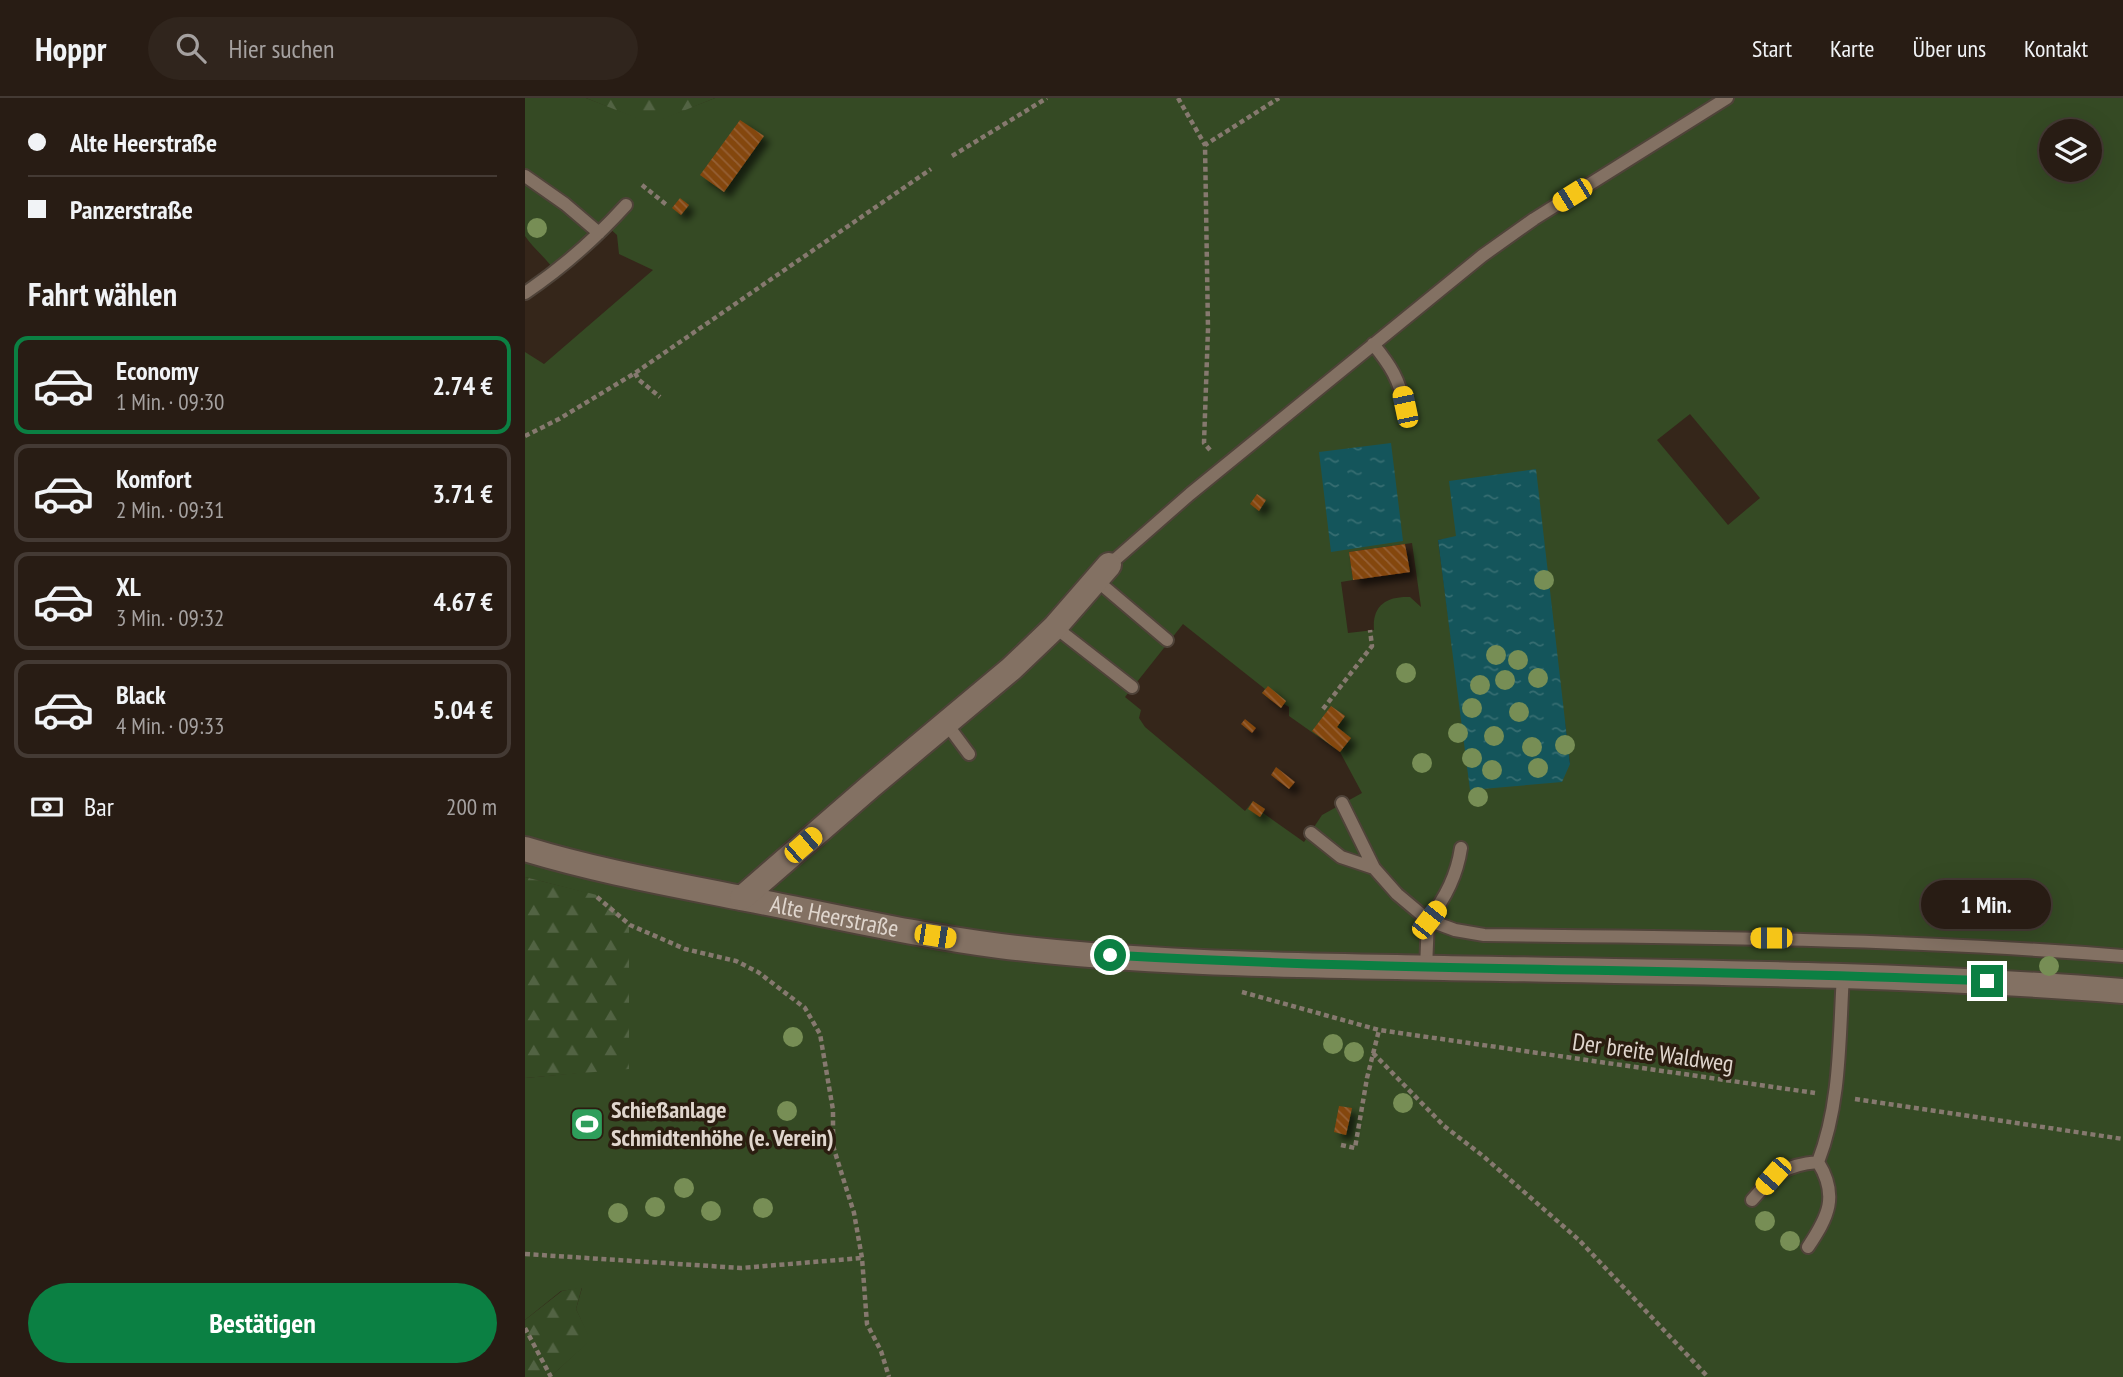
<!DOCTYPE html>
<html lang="de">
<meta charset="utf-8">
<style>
:root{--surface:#281c14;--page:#30251d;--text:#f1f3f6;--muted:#a5a1a0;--line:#443a34;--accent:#0b8043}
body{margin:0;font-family:"PT Sans Narrow",sans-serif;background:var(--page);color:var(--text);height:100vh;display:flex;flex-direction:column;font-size:26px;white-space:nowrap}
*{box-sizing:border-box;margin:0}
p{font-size:23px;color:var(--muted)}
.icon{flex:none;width:38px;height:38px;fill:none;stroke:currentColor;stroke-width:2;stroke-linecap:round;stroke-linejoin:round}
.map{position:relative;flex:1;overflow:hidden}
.drawer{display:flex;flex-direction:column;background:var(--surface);width:525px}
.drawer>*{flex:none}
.guide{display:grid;align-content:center;height:154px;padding:0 28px;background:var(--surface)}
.controls{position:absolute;left:1514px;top:21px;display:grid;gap:14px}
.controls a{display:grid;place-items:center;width:63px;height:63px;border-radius:50%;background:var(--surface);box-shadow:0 7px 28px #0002,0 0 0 2px var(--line);font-size:35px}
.end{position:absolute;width:32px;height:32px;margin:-16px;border:9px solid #0b8043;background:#fff;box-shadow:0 0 0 4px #fff}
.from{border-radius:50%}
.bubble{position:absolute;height:49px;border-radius:24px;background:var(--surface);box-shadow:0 7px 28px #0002,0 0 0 2px var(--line);font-size:23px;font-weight:700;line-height:49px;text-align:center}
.car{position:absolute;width:21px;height:42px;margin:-21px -10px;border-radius:9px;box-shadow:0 0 5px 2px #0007;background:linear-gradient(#f5c518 24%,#345 0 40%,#f5c518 0 76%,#345 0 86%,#f5c518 0)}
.guide b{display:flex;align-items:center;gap:24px;height:66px;font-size:26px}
.guide b+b{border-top:2px solid var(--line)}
.guide i{width:18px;height:18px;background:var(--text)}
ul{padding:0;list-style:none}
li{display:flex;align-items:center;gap:21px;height:98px;margin:0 14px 10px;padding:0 14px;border:4px solid var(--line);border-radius:14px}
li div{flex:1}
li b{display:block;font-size:26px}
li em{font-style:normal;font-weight:700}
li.on{border-color:var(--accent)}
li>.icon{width:63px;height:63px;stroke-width:1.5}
h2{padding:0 28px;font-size:32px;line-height:84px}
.pay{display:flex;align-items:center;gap:18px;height:77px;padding:0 28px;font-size:26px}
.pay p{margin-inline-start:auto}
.action{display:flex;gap:14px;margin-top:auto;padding:14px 28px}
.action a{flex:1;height:80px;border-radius:42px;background:var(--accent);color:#fff;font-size:28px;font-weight:700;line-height:80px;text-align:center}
header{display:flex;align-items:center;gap:42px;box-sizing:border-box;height:98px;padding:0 35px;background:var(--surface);border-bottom:2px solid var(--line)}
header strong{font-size:33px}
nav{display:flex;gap:38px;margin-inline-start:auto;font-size:24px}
.search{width:490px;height:63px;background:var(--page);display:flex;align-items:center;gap:18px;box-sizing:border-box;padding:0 24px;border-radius:38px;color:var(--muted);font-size:26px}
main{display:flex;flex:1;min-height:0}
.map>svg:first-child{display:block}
.grass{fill:#354a24;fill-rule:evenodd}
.forest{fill:url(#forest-firs)}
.water{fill:url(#water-ripples)}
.building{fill:url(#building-back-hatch);filter:url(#shadow)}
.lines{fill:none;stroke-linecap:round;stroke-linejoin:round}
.lane-casing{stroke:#4f4339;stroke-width:16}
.street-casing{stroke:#4f4339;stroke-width:28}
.path{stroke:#86796f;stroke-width:4.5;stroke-dasharray:5 3.5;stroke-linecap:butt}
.lane{stroke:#837163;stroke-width:12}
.street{stroke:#837163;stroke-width:24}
.tree{fill:#778e55}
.route{stroke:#0b8043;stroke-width:9}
.labels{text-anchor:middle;stroke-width:7;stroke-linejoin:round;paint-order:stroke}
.street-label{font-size:24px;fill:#e0d6ce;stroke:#2b1d10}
.poi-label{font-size:24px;font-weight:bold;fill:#e0d6ce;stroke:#2b1d10;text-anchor:start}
</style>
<header>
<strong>Hoppr</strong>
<div class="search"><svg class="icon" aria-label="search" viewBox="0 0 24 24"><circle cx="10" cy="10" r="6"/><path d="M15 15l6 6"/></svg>Hier suchen</div>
<nav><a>Start</a><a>Karte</a><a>Über uns</a><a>Kontakt</a></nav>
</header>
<main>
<section class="drawer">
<div class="guide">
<b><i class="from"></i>Alte Heerstraße</b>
<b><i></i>Panzerstraße</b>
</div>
<h2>Fahrt wählen</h2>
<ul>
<li class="on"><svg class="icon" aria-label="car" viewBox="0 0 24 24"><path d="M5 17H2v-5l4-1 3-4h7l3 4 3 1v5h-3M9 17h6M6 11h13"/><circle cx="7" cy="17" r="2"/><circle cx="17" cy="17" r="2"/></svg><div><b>Economy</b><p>1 Min. · 09:30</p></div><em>2.74 €</em></li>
<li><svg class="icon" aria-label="car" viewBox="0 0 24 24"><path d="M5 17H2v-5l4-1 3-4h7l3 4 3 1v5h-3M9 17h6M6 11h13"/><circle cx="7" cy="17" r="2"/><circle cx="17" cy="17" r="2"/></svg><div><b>Komfort</b><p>2 Min. · 09:31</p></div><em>3.71 €</em></li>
<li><svg class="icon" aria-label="car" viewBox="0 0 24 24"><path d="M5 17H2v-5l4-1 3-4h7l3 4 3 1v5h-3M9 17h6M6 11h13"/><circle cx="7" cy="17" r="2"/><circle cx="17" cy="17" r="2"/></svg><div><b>XL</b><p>3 Min. · 09:32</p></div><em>4.67 €</em></li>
<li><svg class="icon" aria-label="car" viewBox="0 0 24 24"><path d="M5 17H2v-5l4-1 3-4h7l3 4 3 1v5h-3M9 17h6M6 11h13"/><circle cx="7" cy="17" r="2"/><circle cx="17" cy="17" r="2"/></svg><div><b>Black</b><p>4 Min. · 09:33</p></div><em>5.04 €</em></li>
</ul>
<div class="pay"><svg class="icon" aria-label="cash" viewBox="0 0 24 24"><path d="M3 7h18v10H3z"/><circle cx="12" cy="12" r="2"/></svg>Bar<p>200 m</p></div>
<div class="action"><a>Bestätigen</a></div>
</section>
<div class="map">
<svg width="1598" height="1279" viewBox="0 0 1598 1279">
<defs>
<pattern id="forest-firs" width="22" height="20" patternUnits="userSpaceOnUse" patternTransform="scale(1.75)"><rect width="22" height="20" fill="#354a24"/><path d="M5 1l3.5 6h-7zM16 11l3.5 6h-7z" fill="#526343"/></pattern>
<pattern id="water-ripples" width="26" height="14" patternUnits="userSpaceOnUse" patternTransform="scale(1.75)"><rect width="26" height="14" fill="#14555b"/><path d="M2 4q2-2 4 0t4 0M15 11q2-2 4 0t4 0" fill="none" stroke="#366d71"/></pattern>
<pattern id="building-back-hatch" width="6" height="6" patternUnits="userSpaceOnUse" patternTransform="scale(1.75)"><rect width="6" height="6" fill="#844610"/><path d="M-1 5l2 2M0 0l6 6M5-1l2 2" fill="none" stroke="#956032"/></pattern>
<filter id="shadow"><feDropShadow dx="6" dy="6" stdDeviation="3.5" flood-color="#0009"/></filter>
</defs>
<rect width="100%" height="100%" fill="#35261a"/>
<path class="grass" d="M0,0H61L126,25L190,0H1598V1279H25L65,1242L51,1211L57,1190L36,1193L0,1222V980L104,970V806L0,779V254L19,266L128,172L94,156L92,137L82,128L30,173C21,160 9,151 0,138ZM1526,33H1564V72H1526ZM1165,316L1235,400L1203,427L1132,342ZM932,439L1040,625L1045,666L926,539L913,442ZM887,445L896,509L885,499C862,498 847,507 849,532L823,535L816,484L828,482L824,454ZM658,526L740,591L737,595L756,610L759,606L764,609V618L815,654L837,695L797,717L779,744L738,715L740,711L728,703L720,713L620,629L614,620L616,612L600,599Z"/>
<path class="forest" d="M61,0H190L126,26Z
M0,779L104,805V971L0,980Z
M57,1189L51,1211L66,1242L25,1279H0V1222L37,1193Z"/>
<path class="water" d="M866,345L878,443L806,454L794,354Z
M1011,371L1045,666L1037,684L945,692L913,442L931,438L924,383Z"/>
<path class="building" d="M215,22L239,38L199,94L175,77Z
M155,100L164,107L156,117L147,110Z
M732,396L741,402L734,413L725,406Z
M880,446L885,474L828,482L824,454Z
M743,588L761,603L756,610L737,595Z
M806,608L820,618L812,629L826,640L815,654L787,633Z
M720,621L731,630L727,635L716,626Z
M751,669L770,684L764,691L746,677Z
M728,703L740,711L735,719L723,711Z
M814,1008L827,1010L821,1037L809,1034Z"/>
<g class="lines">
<g class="lane-casing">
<path id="lane" d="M0,78L40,106L74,135
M0,195C37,170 71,140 101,107
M848,246C866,268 874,281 880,309
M584,467L665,396L957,158L1009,121L1202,0
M570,481L642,542
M530,529L607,589
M421,625L444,656
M817,705L849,770L872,796L903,822L901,870
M786,735L816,759L849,770
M936,750C932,777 920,801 903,822L930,832L959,837C1172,839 1385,841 1598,858
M1227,1102C1249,1077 1258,1067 1293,1064C1316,1005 1314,940 1318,877
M1283,1149C1303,1119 1314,1098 1293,1064"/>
</g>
<g class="street-casing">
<g id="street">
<path id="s1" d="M0,751C72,773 146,786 221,801C305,817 390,837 475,848C622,866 771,867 919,870C1146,874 1372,875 1598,893"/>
<path d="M217,800L346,688L486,571L530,529L584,467"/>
</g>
</g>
<path class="path" d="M653,0L680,47
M427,58L522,0
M117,87L143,108
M110,275L114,282L135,299
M0,338L34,321L110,275L406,71
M685,352L679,345L683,231L680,47L754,0
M798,611L847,548L845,532
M72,799L105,827L160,851L211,863L233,874L280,910L295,936L308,1012V1048L329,1115L337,1160L342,1226L356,1253L364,1279
M717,894L854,932L1290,995
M848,955L919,1028L958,1058L1054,1142L1183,1279
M1330,1001L1598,1041
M816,1047L830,1050L842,980L854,932
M0,1156L216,1170L337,1160
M0,1230L26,1279"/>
<use href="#lane" class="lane"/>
<use href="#street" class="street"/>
</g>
<g class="tree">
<circle cx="12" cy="130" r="10"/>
<circle cx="1019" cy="482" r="10"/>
<circle cx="971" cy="557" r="10"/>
<circle cx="993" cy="562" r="10"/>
<circle cx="881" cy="575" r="10"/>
<circle cx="1013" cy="580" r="10"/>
<circle cx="980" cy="582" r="10"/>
<circle cx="955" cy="587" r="10"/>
<circle cx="947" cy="610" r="10"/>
<circle cx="994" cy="614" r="10"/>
<circle cx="933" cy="635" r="10"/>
<circle cx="969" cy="638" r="10"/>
<circle cx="1040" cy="647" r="10"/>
<circle cx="1007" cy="649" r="10"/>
<circle cx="947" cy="660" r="10"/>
<circle cx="897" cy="665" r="10"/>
<circle cx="1013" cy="670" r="10"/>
<circle cx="967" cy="672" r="10"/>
<circle cx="953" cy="699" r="10"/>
<circle cx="1524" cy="868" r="10"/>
<circle cx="268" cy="939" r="10"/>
<circle cx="808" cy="946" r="10"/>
<circle cx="829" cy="954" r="10"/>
<circle cx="878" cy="1005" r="10"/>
<circle cx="262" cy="1013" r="10"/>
<circle cx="159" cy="1090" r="10"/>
<circle cx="130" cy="1109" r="10"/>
<circle cx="238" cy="1110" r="10"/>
<circle cx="186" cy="1113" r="10"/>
<circle cx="93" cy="1115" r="10"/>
<circle cx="1240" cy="1123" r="10"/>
<circle cx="1265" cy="1143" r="10"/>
</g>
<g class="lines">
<path class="route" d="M585,857C877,874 1170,870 1462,883"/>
</g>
<defs>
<g id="stadium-square" transform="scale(1.75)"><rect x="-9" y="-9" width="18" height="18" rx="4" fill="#2e9e5b" stroke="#2b1d10"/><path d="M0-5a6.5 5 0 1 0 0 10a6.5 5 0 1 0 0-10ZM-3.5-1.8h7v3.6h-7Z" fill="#fff"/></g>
</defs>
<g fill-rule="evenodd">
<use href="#stadium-square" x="62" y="1026"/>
</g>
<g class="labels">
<g class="street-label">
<text dy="8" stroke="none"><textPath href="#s1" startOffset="317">Alte Heerstraße</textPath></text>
<text transform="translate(1128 955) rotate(8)" y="8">Der breite Waldweg</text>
</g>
<g class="poi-label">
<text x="86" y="1020">Schießanlage<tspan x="86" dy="28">Schmidtenhöhe (e. Verein)</tspan></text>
</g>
</g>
</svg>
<div class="controls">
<a><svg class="icon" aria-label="layers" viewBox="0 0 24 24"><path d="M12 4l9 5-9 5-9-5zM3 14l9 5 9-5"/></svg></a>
</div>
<i class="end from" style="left:585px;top:857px"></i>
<i class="end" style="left:1462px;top:883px"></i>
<div class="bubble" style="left:1396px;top:782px;width:130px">1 Min.</div>
<i class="car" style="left:1047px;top:97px;rotate:238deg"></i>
<i class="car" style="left:880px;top:309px;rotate:348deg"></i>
<i class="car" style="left:278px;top:747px;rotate:49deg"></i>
<i class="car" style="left:904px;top:822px;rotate:38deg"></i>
<i class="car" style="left:410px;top:838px;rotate:99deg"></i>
<i class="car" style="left:1246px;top:840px;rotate:270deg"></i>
<i class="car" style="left:1248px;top:1078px;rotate:221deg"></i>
</div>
</main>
